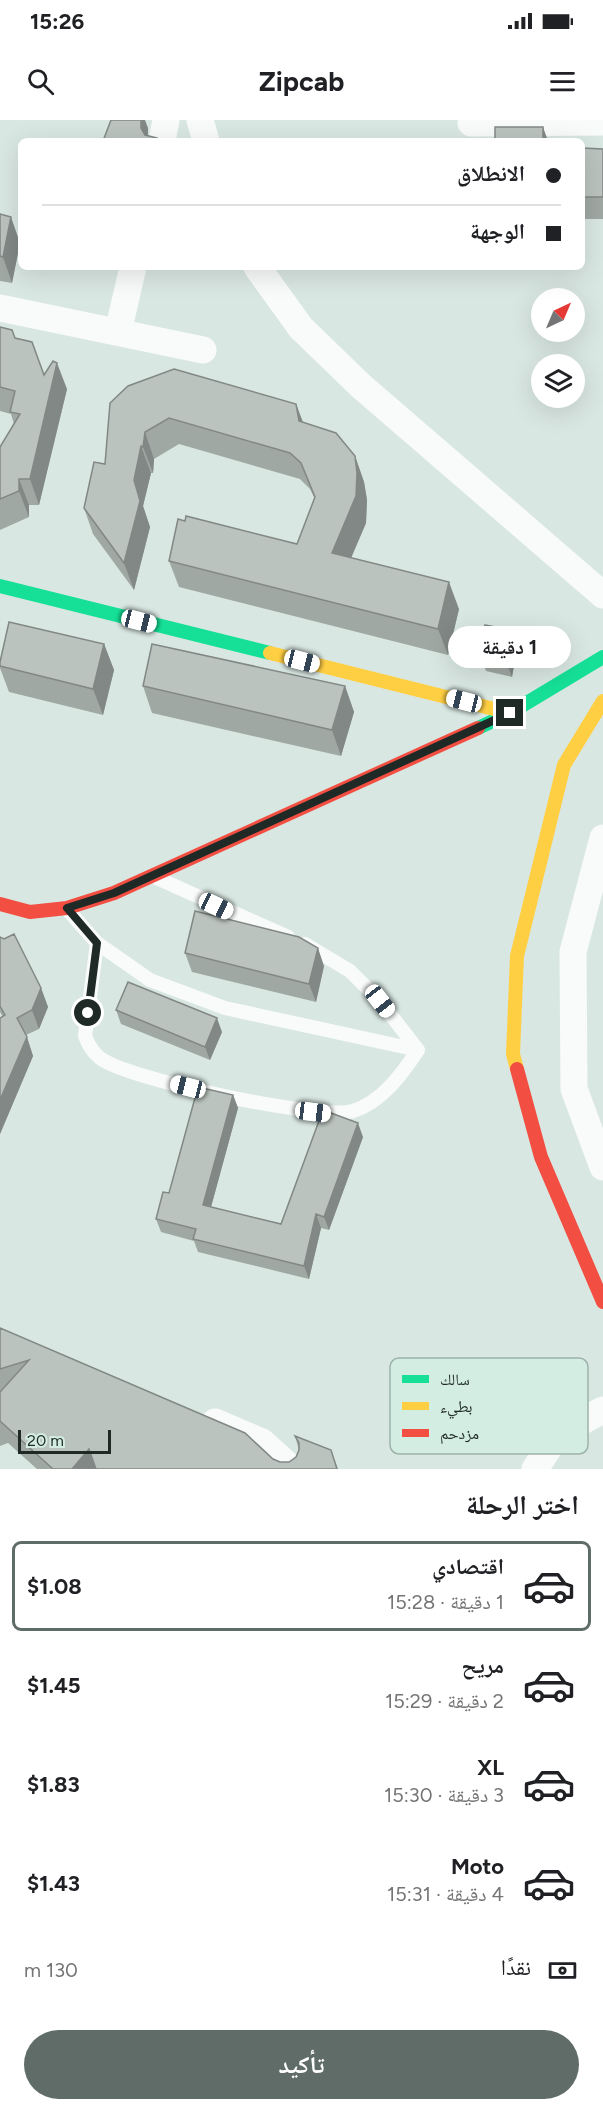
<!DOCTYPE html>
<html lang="ar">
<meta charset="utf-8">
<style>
:root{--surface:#fff;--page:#f6f6f6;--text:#202124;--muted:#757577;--line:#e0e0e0;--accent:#606c68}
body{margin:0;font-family:Figtree,"Noto Naskh Arabic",sans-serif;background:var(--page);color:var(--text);direction:rtl;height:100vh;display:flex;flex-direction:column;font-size:22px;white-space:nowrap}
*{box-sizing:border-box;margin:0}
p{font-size:20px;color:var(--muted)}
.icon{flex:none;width:33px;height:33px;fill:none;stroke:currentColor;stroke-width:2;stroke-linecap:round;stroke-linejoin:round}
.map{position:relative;height:1349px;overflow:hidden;direction:ltr}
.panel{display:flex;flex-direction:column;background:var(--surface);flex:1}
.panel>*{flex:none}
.guide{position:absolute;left:18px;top:18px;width:567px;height:132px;border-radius:9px;box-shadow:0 6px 24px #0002;direction:rtl;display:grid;align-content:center;height:132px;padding:0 24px;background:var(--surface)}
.needle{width:39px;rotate:44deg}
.tools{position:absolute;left:531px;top:168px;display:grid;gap:12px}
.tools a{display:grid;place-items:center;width:54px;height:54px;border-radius:50%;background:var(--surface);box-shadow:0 6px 24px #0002;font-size:30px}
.scale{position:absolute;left:18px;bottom:15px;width:93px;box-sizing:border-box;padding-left:6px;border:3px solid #1f2926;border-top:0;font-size:16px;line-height:21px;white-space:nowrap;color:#1f2926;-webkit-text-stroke:4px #d3ede3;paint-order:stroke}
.end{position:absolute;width:27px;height:27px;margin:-14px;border:8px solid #1f2926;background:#fff;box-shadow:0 0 0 3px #fff}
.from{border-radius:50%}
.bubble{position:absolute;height:42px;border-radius:21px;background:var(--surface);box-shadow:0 6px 24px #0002;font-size:20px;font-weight:700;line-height:42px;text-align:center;direction:rtl}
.car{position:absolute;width:18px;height:36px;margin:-18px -9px;border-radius:8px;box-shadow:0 0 4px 2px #0007;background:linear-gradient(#fff 24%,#345 0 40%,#fff 0 76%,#345 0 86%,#fff 0)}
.guide b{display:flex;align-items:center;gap:21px;height:57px;font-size:22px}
.guide b+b{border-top:2px solid var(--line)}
.guide i{width:15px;height:15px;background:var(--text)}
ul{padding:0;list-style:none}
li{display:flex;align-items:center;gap:18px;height:90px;margin:0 12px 9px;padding:0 12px;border:3px solid transparent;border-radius:9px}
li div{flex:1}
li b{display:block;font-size:22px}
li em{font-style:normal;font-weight:700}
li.current{border-color:var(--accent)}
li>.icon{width:54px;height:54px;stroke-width:1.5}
h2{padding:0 24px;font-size:27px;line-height:72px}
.pay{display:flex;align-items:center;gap:15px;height:66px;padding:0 24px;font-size:22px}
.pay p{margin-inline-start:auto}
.cta{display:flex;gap:12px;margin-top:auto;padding:12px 24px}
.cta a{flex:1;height:69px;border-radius:36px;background:var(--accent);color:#fff;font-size:24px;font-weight:700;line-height:69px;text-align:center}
.status{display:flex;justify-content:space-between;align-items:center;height:42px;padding:0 30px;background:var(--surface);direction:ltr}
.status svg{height:16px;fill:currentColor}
header{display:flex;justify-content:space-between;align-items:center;height:78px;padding:0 24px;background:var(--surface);font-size:27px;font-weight:700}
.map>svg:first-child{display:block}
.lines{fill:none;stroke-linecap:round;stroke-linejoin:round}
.lane{stroke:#f9fbfb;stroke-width:14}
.street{stroke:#f9fbfb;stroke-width:27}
.fast{stroke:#16e098;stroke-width:14}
.slow{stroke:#ffcf43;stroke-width:14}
.jam{stroke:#f24e42;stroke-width:14}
.wall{fill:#a0a8a3}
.shaded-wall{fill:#828885}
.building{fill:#bac3be;stroke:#828885;stroke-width:1.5}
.route{stroke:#1f2926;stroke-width:8}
.key{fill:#d3ede3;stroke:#9db2aa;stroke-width:1.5}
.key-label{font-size:16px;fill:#1f2926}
</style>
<div class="status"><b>15:26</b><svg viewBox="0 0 49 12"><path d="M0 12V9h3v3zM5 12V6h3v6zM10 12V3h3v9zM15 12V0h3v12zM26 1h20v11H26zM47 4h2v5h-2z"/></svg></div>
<header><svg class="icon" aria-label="menu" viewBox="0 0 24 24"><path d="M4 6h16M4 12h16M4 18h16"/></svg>Zipcab<svg class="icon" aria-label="search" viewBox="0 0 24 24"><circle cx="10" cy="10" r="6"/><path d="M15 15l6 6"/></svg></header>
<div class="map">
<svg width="603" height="1349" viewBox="0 0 603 1349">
<rect width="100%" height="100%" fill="#d9e7e2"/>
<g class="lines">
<path class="lane" d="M157,758L288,817
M67,789L97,823L150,860L225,888L418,930
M97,823L85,916C89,925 92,932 100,938C126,959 322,1001 353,991C382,982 402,954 418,930
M305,824L350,851L380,881L418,930"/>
<path class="street" d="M200,0L206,21
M471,3L603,2
M162,21L166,0
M257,147L301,208L361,266L603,475
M0,188L203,230
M118,212L133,147
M603,718L573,832L574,969L603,1047
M215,1302L262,1322L292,1349
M535,1349L554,1320L575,1305L603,1290"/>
<path class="fast" d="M0,466L270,533
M478,608L510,593L603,537"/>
<path class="slow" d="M270,533L510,593
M517,949L513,934L517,836L564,645L603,581"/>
<path class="jam" d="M0,784L30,792L67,788L114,773L478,608
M517,949L541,1037L603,1182"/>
</g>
<path class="wall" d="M582,28L603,29V99H582Z
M0,94L20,123L12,163L0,161Z
M0,207L15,218L44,255L67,269L39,385H29V397L0,410V327L14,304L11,294L0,291Z
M110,283L296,284L303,302L355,336L364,362L367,380L366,403L351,438L459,489L448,535L179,467L169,441L297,424L315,379L310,369L300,359L179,324L154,339L153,353H151L143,386L150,407L134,470L93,414L84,388L105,344Z
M104,524L114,550L103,595L9,572L0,548V542Z
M517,529L512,557L486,551L479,533Z
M143,566H345L354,592L341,636L152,593Z
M0,817L41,868L48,887L39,909L26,915L33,936L0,1014V898L3,897L0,892Z
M185,833L324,846L316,882L192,852Z
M116,890L222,912L210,940L121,904Z
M233,975L238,988L211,1087L281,1104L363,1017L329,1110L321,1108L309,1159L198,1132L194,1121L161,1112L156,1099L169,1073Z
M0,1208L280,1342H289L296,1337L299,1330L295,1316L331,1330L338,1349H37L8,1323L0,1326Z"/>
<path class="shaded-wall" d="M141,0H145L148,8V21L141,8Z
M543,7L548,21H543Z
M11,97L20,123L12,163L3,137Z
M57,243L67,269L39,385L30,359Z
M296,284L306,311L299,301Z
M145,312L154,339L153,353L143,327Z
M141,326L151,353L143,386L150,407L134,470L124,443L134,360Z
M355,336L364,362L367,380L366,403L342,459L332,433Z
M19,359L29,385V397L19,371Z
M449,462L459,489L448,535L438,509Z
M511,510L517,529L512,557L505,538Z
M104,524L114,550L103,595L93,569Z
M345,566L354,592L341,636L332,610Z
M318,828L324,846L316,882L309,864Z
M41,868L48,887L39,909L32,890Z
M217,898L222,912L210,940L205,927Z
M27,917L33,936L0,1014V980Z
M233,975L238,988L208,1098L203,1085Z
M358,1003L363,1017L329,1110L324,1097Z
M316,1094L321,1108L309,1159L304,1146Z
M89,1329L97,1349H72Z"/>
<path class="building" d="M111,0H141V8L145,15L157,18L156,21H103Z
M495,7H543V21H495Z
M582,28L603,29V77H582Z
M0,94L11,97L3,137L0,136Z
M0,207L12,210L15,218L32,222L44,255L53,241L57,243L30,359H19V371L0,379V327L20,294L10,292L15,271L0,267Z
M174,249L296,284L299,301L336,313L355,336L357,353L356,376L332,433L449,462L438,509L169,441L178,399L185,401L186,396L297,424L315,377L301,343L290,333L169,298L145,312L143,327L141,326L134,360L140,381L124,443L84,388L94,342L105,344L110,283L128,266Z
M9,502L104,524L93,569L0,546V542Z
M485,505L511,510L505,538L479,533Z
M152,524L345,566L332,610L143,566Z
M195,791L299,817L318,828L309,864L185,833Z
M14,814L41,868L32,890L17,898L27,917L0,980V898L5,895L0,886V817L4,819Z
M128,862L217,898L205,927L116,890Z
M198,967L233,975L203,1085L281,1104L323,990L358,1003L324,1097L316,1094L304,1146L193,1119L196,1109L156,1099L163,1072L169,1073Z
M0,1208L245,1313L273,1339L280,1342H289L296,1337L299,1330V1323L295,1316L331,1330L337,1349H96L89,1329L72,1349H53L0,1301V1272L29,1240L0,1249Z"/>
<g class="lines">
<path class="route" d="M88,893L97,823L67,788L114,773L510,593"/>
</g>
<rect x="390" y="1238" width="198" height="96" rx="9" class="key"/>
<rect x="402" y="1255" width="27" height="8" fill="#16e098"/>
<rect x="402" y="1282" width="27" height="8" fill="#ffcf43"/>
<rect x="402" y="1309" width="27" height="8" fill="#f24e42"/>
<g class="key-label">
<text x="440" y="1265">سالك</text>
<text x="440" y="1292">بطيء</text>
<text x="440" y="1319">مزدحم</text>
</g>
</svg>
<div class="tools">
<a><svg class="needle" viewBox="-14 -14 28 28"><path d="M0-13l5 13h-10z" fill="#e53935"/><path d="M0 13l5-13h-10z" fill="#757577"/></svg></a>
<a><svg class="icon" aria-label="layers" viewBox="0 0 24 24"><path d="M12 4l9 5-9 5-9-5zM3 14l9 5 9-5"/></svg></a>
</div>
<div class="scale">20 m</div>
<i class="end from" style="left:88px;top:893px"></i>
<i class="end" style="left:510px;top:593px"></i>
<div class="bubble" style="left:448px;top:506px;width:123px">1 دقيقة</div>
<i class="car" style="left:139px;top:501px;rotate:104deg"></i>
<i class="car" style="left:302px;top:541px;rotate:104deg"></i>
<i class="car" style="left:464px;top:581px;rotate:284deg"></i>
<i class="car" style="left:216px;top:786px;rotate:115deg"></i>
<i class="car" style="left:380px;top:881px;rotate:142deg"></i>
<i class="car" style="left:188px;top:967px;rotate:284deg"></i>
<i class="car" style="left:313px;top:992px;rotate:97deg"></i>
<div class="guide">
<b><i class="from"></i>الانطلاق</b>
<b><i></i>الوجهة</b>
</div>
</div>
<section class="panel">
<h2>اختر الرحلة</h2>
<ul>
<li class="current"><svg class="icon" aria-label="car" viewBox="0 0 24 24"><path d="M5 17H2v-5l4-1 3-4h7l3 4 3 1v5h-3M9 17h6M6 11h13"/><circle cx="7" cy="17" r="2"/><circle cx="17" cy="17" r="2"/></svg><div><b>اقتصادي</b><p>1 دقيقة · 15:28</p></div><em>$1.08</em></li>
<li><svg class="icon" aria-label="car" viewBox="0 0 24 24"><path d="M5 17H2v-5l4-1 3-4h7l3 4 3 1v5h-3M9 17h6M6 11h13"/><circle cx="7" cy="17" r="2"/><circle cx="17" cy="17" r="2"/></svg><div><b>مريح</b><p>2 دقيقة · 15:29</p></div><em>$1.45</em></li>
<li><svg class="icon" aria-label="car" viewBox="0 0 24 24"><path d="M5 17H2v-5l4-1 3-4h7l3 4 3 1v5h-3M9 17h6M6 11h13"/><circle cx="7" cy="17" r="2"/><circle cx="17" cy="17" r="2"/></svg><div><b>XL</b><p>3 دقيقة · 15:30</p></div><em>$1.83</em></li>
<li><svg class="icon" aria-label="car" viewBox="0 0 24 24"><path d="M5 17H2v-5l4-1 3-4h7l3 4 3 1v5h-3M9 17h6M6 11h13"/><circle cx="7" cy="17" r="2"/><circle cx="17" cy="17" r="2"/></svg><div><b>Moto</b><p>4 دقيقة · 15:31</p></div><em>$1.43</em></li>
</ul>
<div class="pay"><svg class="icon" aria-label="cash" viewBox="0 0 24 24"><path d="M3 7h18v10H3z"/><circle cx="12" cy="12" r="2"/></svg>نقدًا<p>130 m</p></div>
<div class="cta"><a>تأكيد</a></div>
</section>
